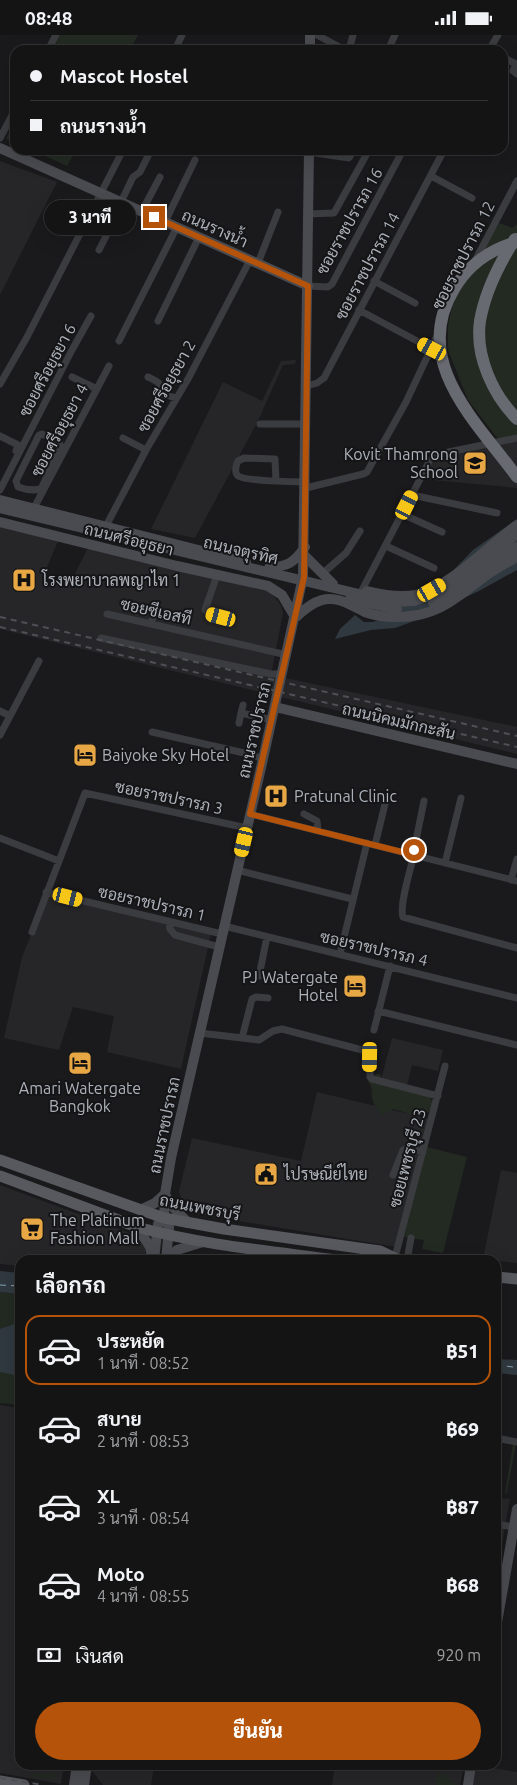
<!DOCTYPE html>
<html lang="th">
<meta charset="utf-8">
<style>
:root{--surface:#141415;--page:#1d1d1e;--text:#f1f3f6;--muted:#9d9ea0;--line:#333334;--accent:#b45309}
body{margin:0;font-family:Ubuntu,Sarabun,sans-serif;background:var(--page);color:var(--text);height:100vh;display:flex;flex-direction:column;font-size:19px;white-space:nowrap}
*{box-sizing:border-box;margin:0}
p{font-size:16px;color:var(--muted)}
.icon{flex:none;width:28px;height:28px;fill:none;stroke:currentColor;stroke-width:2;stroke-linecap:round;stroke-linejoin:round}
.map{position:relative;flex:1;overflow:hidden}
.sheet{position:absolute;left:15px;top:1220px;width:486px;height:515px;display:flex;flex-direction:column;background:var(--surface);border-radius:15px;box-shadow:0 5px 20px #0002,0 0 0 1px var(--line)}
.sheet>*{flex:none}
.banner{position:absolute;left:10px;top:10px;width:498px;height:110px;border-radius:15px;box-shadow:0 5px 20px #0002,0 0 0 1px var(--line);display:grid;align-content:center;height:110px;padding:0 20px;background:var(--surface)}
.end{position:absolute;width:22px;height:22px;margin:-11px;border:6px solid #b45309;background:#fff;box-shadow:0 0 0 2px #fff}
.from{border-radius:50%}
.bubble{position:absolute;height:35px;border-radius:18px;background:var(--surface);box-shadow:0 5px 20px #0002,0 0 0 1px var(--line);font-size:16px;font-weight:800;line-height:35px;text-align:center}
.car{position:absolute;width:15px;height:30px;margin:-15px -8px;border-radius:6px;box-shadow:0 0 4px 1px #0007;background:linear-gradient(#f5c518 24%,#345 0 40%,#f5c518 0 76%,#345 0 86%,#f5c518 0)}
.banner b{display:flex;align-items:center;gap:18px;height:48px;font-size:19px}
.banner b+b{border-top:1px solid var(--line)}
.banner i{width:12px;height:12px;background:var(--text)}
ul{padding:0;list-style:none}
li{display:flex;align-items:center;gap:15px;height:70px;margin:0 10px 8px;padding:0 10px;border:2px solid transparent;border-radius:15px}
li div{flex:1}
li b{display:block;font-size:19px}
li em{font-style:normal;font-weight:800}
li.current{border-color:var(--accent)}
li>.icon{width:45px;height:45px;stroke-width:1.5}
h2{padding:0 20px;font-size:22px;line-height:60px}
.pay{display:flex;align-items:center;gap:12px;height:55px;padding:0 20px;font-size:19px}
.pay p{margin-inline-start:auto}
.primary-button{display:flex;gap:10px;margin-top:auto;padding:10px 20px}
.primary-button a{flex:1;height:58px;border-radius:30px;background:var(--accent);color:#fff;font-size:20px;font-weight:800;line-height:58px;text-align:center}
.status{display:flex;justify-content:space-between;align-items:center;height:35px;padding:0 25px;background:var(--surface);direction:ltr}
.status svg{height:14px;fill:currentColor}
.map>svg:first-child{display:block}
.built{fill:#262629}
.green{fill:#222a22}
.water{fill:#30393f}
.lines{fill:none;stroke-linecap:round;stroke-linejoin:round}
.ferry{stroke:#86a1b3;stroke-width:1;stroke-dasharray:6 5;stroke-linecap:butt}
.street{stroke:#3b3c40;stroke-width:7}
.secondary{stroke:#494b50;stroke-width:10}
.primary{stroke:#57595f;stroke-width:11}
.highway{stroke:#676a71;stroke-width:12}
.rail{stroke:#4e5055;stroke-width:2;stroke-dasharray:6 5;stroke-linecap:butt}
.secondary-bridge{stroke:#494b50;stroke-width:10}
.highway-bridge{stroke:#676a71;stroke-width:12}
.route{stroke:#b45309;stroke-width:6}
.labels{text-anchor:middle;stroke-width:4;stroke-linejoin:round;paint-order:stroke}
.street-label{font-size:16px;fill:#adb2ba;stroke:#151517}
.poi-label{font-size:16px;fill:#adb2ba;stroke:#151517;text-anchor:start}
</style>
<div class="status"><b>08:48</b><svg viewBox="0 0 49 12"><path d="M0 12V9h3v3zM5 12V6h3v6zM10 12V3h3v9zM15 12V0h3v12zM26 1h20v11H26zM47 4h2v5h-2z"/></svg></div>
<div class="map">
<svg width="517" height="1750" viewBox="0 0 517 1750">
<rect width="100%" height="100%" fill="#1a1a1c"/>
<path class="built" d="M0,126L57,147L0,260Z
M296,325L295,329L283,330L257,388L195,503L151,494L223,347L262,366L281,326Z
M517,405V453L422,444L427,434L437,423Z
M0,492L58,506L42,544L53,547L69,550L88,513L270,557L281,570L283,578L271,640L517,692V719L0,594Z
M47,860L211,899L181,1034L107,1017L114,981L73,972L59,1015L4,1003L22,922Z
M392,1003L443,1015L438,1036L412,1030L407,1051L381,1045Z
M317,1057L430,1084L396,1212L197,1179L183,1168L179,1156L192,1103L301,1126Z
M501,1135L517,1138V1228L483,1224Z
M0,1150L135,1200L145,1214L146,1225H20V1231L0,1229Z
M0,1370L20,1373V1730H64L61,1749L0,1738Z
M496,1463L510,1464L501,1514H496Z
M93,1730H154L151,1750H103L92,1736Z
M335,1730H464L460,1750H332Z
M474,1730L517,1737V1750H470Z"/>
<path class="green" d="M60,0H138L130,15H53Z
M15,86V108L6,104Z
M32,115H76L67,131Z
M499,188L513,193L517,189V401L498,404L468,365L448,315V290L456,256Z
M377,1039H380L382,1044L430,1061L433,1070C425,1089 407,1077 393,1074L382,1080C378,1076 373,1069 372,1062C371,1055 373,1052 368,1047L369,1042Z
M427,1112L467,1122L443,1218L422,1214L424,1205L404,1202Z
M0,1257L20,1259V1370L0,1368Z
M513,1409H516L507,1458H505Z
M54,1737L56,1741L51,1744L27,1740C34,1737 42,1742 54,1737Z
M438,1738L446,1740V1743L451,1744L450,1747L457,1748L456,1750H436Z"/>
<path class="water" d="M517,484V535L479,556L420,584L395,593L371,595L335,604L340,594L355,580L364,587H372L379,585L400,571L440,549L473,515Z
M0,1236L20,1238V1259L0,1257Z
M20,1287V1304L14,1314L15,1324L20,1327V1341L0,1337V1294Z
M496,1324L517,1325V1340L496,1338Z"/>
<g class="lines">
<path class="ferry" d="M0,1250L20,1251
M496,1330L513,1332L517,1331"/>
<path class="street" d="M317,0L345,15
M48,15L56,0
M175,15L182,0
M349,15L353,0
M388,15L395,0
M489,15L498,0
M502,22L516,29L513,36L517,39
M0,103L15,75
M309,117L349,123L354,115
M431,141L472,163
M121,167L133,142L140,137L151,115
M142,176L160,142
M308,179L334,178L369,115
M165,187L195,125
M99,215L123,168
M476,224L517,146
M258,228L278,177
M374,246L415,268
M308,251L328,252L332,249L403,115
M359,275L432,314
M158,286L199,202
M119,306L177,192
M72,342L97,354
M148,342C156,346 164,349 163,359L176,363
M0,349L27,302L123,115
M307,351L317,348L324,343L444,115
M148,388L163,359
M260,389H306
M42,399L58,406L61,411L41,454C32,456 26,455 18,452L16,446L39,400Z
M0,401L18,410L16,416
M123,403L146,415
M276,446L275,424L244,423L238,426C236,430 234,437 238,441C245,446 295,447 306,447
M306,453L363,439L367,437L406,367L437,301
M0,455L72,315L91,281
M412,460L497,478
M34,473L109,331
M402,479L442,497
M106,491L146,415L188,344L250,225
M386,511L434,533
M322,539L346,518L360,496
M217,540L205,575L211,578L232,585
M362,555L430,425L439,419L517,403
M107,579L287,620
M151,589L156,572
M101,603L271,639H282
M243,670L241,678L272,685
M0,676L10,681
M239,688L241,678
M152,697L253,720L263,724
M0,700L39,626
M250,779L517,846
M304,779L317,786L318,796
M0,803L59,826
M375,810L386,765
M411,819L414,815L424,766
M414,820C411,832 399,871 403,882L517,913
M445,828L461,763
M237,835L352,864
M511,845L517,824
M46,857L222,899
M169,887L170,894L175,900L219,912
M224,891L517,963
M32,897L85,758L247,793
M340,919L367,808
M259,941L267,902
M378,976L517,1010
M374,995L390,931
M200,998L259,1005L273,996L282,994L366,1016L370,1018V1042L372,1044L438,1061
M242,1003L252,964L256,962L268,963
M393,1140L403,1115L409,1113L423,1117
M395,1222L445,1031
M407,1225L411,1203
M496,1403L517,1407
M496,1489L514,1492"/>
<path class="secondary" d="M310,15V0
M0,113L308,251
M0,465L246,527
M0,487L177,531L268,551L282,560L295,582
M304,520L333,549
M269,533C288,531 294,528 305,512
M367,556C383,560 399,563 416,560C449,553 489,510 517,490
M296,582C314,565 328,558 351,570C356,572 360,575 365,577C381,583 401,583 418,580C444,575 463,558 484,542C495,534 506,528 517,522
M275,672L517,729
M165,1160L174,1173L188,1188
M140,1175L155,1168L165,1159
M164,1183L165,1159L171,1123L263,724L303,542L309,115
M164,1183L169,1192L166,1225
M137,1192L150,1212L152,1222
M154,1225L158,1189L164,1183
M167,1225L177,1215L203,1207
M496,1593L517,1474
M74,1750L77,1730
M84,1750L87,1730
M468,1750L471,1730"/>
<path class="primary" d="M0,1125L164,1183L224,1194L380,1216L399,1225
M0,1141L137,1192C202,1210 269,1216 336,1225
M496,1242L517,1244
M0,1746L24,1750"/>
<path class="highway" d="M515,204C499,229 485,257 480,286C475,321 493,360 517,384"/>
<path class="rail" d="M0,582L517,701
M0,592L517,712
M0,1743L43,1750"/>
<path class="secondary-bridge" d="M0,473L392,567L414,566L440,557L517,499
M350,564L397,574
M433,568C464,554 487,528 517,512"/>
<path class="highway-bridge" d="M517,207C491,214 468,230 454,254C410,327 477,387 517,442"/>
</g>
<g class="lines">
<path class="route" d="M154,182L308,251L304,542L250,779L410,819L414,815"/>
</g>
<defs>
<g id="school-square" transform="scale(1.25)"><rect x="-9" y="-9" width="18" height="18" rx="4" fill="#e8a745" stroke="#151517"/><path d="M0-5L7-2L0 1L-7-2ZM-4 1L0 2.5L4 1V4Q0 6-4 4Z" fill="#111"/></g>
<g id="hospital-square" transform="scale(1.25)"><rect x="-9" y="-9" width="18" height="18" rx="4" fill="#e8a745" stroke="#151517"/><path d="M-5-5h3v3.5h4V-5h3V5h-3V1.5h-4V5h-3Z" fill="#111"/></g>
<g id="hotel-square" transform="scale(1.25)"><rect x="-9" y="-9" width="18" height="18" rx="4" fill="#e8a745" stroke="#151517"/><path d="M-6-4.5h1.5V1H6V5H4.5V3h-9V5H-6ZM-4 0a1.8 1.8 0 1 1 3.6 0ZM.5 0V-2.5h3Q6-2.5 6 0Z" fill="#111"/></g>
<g id="civic-square" transform="scale(1.25)"><rect x="-9" y="-9" width="18" height="18" rx="4" fill="#e8a745" stroke="#151517"/><path d="M-.6-6.5H3V-4.5H.6V-3L4-1V1h2V6H-6V1h2V-1L-.6-3ZM-1.2 2.5V6h2.4V2.5Z" fill="#111"/></g>
<g id="supermarket-square" transform="scale(1.25)"><rect x="-9" y="-9" width="18" height="18" rx="4" fill="#e8a745" stroke="#151517"/><path d="M-6-5.5h2.5l.6 2H6L4.5 2H-2.5L-4.4-4H-6ZM-1.5 3.2a1.3 1.3 0 1 0 .1 0ZM3 3.2a1.3 1.3 0 1 0 .1 0Z" fill="#111"/></g>
</defs>
<g fill-rule="evenodd">
<use href="#school-square" x="475" y="428"/>
<use href="#hospital-square" x="24" y="545"/>
<use href="#hotel-square" x="85" y="720"/>
<use href="#hospital-square" x="276" y="761"/>
<use href="#hotel-square" x="355" y="951"/>
<use href="#hotel-square" x="80" y="1028"/>
<use href="#civic-square" x="266" y="1139"/>
<use href="#supermarket-square" x="32" y="1194"/>
</g>
<g class="labels">
<g class="street-label">
<text transform="translate(349 186) rotate(-61)" y="6">ซอยราชปรารภ 16</text>
<text transform="translate(215 193) rotate(24)" y="6">ถนนรางน้ำ</text>
<text transform="translate(463 220) rotate(-63)" y="6">ซอยราชปรารภ 12</text>
<text transform="translate(367 231) rotate(-62)" y="6">ซอยราชปรารภ 14</text>
<text transform="translate(47 335) rotate(-62)" y="6">ซอยศรีอยุธยา 6</text>
<text transform="translate(166 351) rotate(-61)" y="6">ซอยศรีอยุธยา 2</text>
<text transform="translate(59 395) rotate(-62)" y="6">ซอยศรีอยุธยา 4</text>
<text transform="translate(129 504) rotate(14)" y="6">ถนนศรีอยุธยา</text>
<text transform="translate(241 515) rotate(13)" y="6">ถนนจตุรทิศ</text>
<text transform="translate(156 576) rotate(13)" y="6">ซอยซีเอสที</text>
<text transform="translate(399 686) rotate(13)" y="6">ถนนนิคมมักกะสัน</text>
<text transform="translate(254 695) rotate(-77)" y="6">ถนนราชปรารภ</text>
<text transform="translate(169 762) rotate(12)" y="6">ซอยราชปรารภ 3</text>
<text transform="translate(152 868) rotate(13)" y="6">ซอยราชปรารภ 1</text>
<text transform="translate(374 913) rotate(13)" y="6">ซอยราชปรารภ 4</text>
<text transform="translate(164 1090) rotate(-78)" y="6">ถนนราชปรารภ</text>
<text transform="translate(407 1123) rotate(-75)" y="6">ซอยเพชรบุรี 23</text>
<text transform="translate(200 1172) rotate(11)" y="6">ถนนเพชรบุรี</text>
</g>
<g class="poi-label">
<text x="458" y="425" text-anchor="end">Kovit Thamrong<tspan x="458" dy="18">School</tspan></text>
<text x="42" y="551">โรงพยาบาลพญาไท 1</text>
<text x="102" y="726">Baiyoke Sky Hotel</text>
<text x="294" y="767">Pratunal Clinic</text>
<text x="338" y="948" text-anchor="end">PJ Watergate<tspan x="338" dy="18">Hotel</tspan></text>
<text x="80" y="1059" text-anchor="middle">Amari Watergate<tspan x="80" dy="18">Bangkok</tspan></text>
<text x="284" y="1145">ไปรษณีย์ไทย</text>
<text x="50" y="1191">The Platinum<tspan x="50" dy="18">Fashion Mall</tspan></text>
</g>
</g>
</svg>
<i class="end from" style="left:414px;top:815px"></i>
<i class="end" style="left:154px;top:182px"></i>
<div class="bubble" style="left:44px;top:165px;width:92px">3 นาที</div>
<i class="car" style="left:432px;top:314px;rotate:298deg"></i>
<i class="car" style="left:407px;top:470px;rotate:27deg"></i>
<i class="car" style="left:432px;top:555px;rotate:60deg"></i>
<i class="car" style="left:221px;top:582px;rotate:285deg"></i>
<i class="car" style="left:244px;top:807px;rotate:193deg"></i>
<i class="car" style="left:68px;top:862px;rotate:104deg"></i>
<i class="car" style="left:370px;top:1022px;rotate:181deg"></i>
<div class="banner">
<b><i class="from"></i>Mascot Hostel</b>
<b><i></i>ถนนรางน้ำ</b>
</div>
<section class="sheet">
<h2>เลือกรถ</h2>
<ul>
<li class="current"><svg class="icon" aria-label="car" viewBox="0 0 24 24"><path d="M5 17H2v-5l4-1 3-4h7l3 4 3 1v5h-3M9 17h6M6 11h13"/><circle cx="7" cy="17" r="2"/><circle cx="17" cy="17" r="2"/></svg><div><b>ประหยัด</b><p>1 นาที · 08:52</p></div><em>฿51</em></li>
<li><svg class="icon" aria-label="car" viewBox="0 0 24 24"><path d="M5 17H2v-5l4-1 3-4h7l3 4 3 1v5h-3M9 17h6M6 11h13"/><circle cx="7" cy="17" r="2"/><circle cx="17" cy="17" r="2"/></svg><div><b>สบาย</b><p>2 นาที · 08:53</p></div><em>฿69</em></li>
<li><svg class="icon" aria-label="car" viewBox="0 0 24 24"><path d="M5 17H2v-5l4-1 3-4h7l3 4 3 1v5h-3M9 17h6M6 11h13"/><circle cx="7" cy="17" r="2"/><circle cx="17" cy="17" r="2"/></svg><div><b>XL</b><p>3 นาที · 08:54</p></div><em>฿87</em></li>
<li><svg class="icon" aria-label="car" viewBox="0 0 24 24"><path d="M5 17H2v-5l4-1 3-4h7l3 4 3 1v5h-3M9 17h6M6 11h13"/><circle cx="7" cy="17" r="2"/><circle cx="17" cy="17" r="2"/></svg><div><b>Moto</b><p>4 นาที · 08:55</p></div><em>฿68</em></li>
</ul>
<div class="pay"><svg class="icon" aria-label="cash" viewBox="0 0 24 24"><path d="M3 7h18v10H3z"/><circle cx="12" cy="12" r="2"/></svg>เงินสด<p>920 m</p></div>
<div class="primary-button"><a>ยืนยัน</a></div>
</section>
</div>
